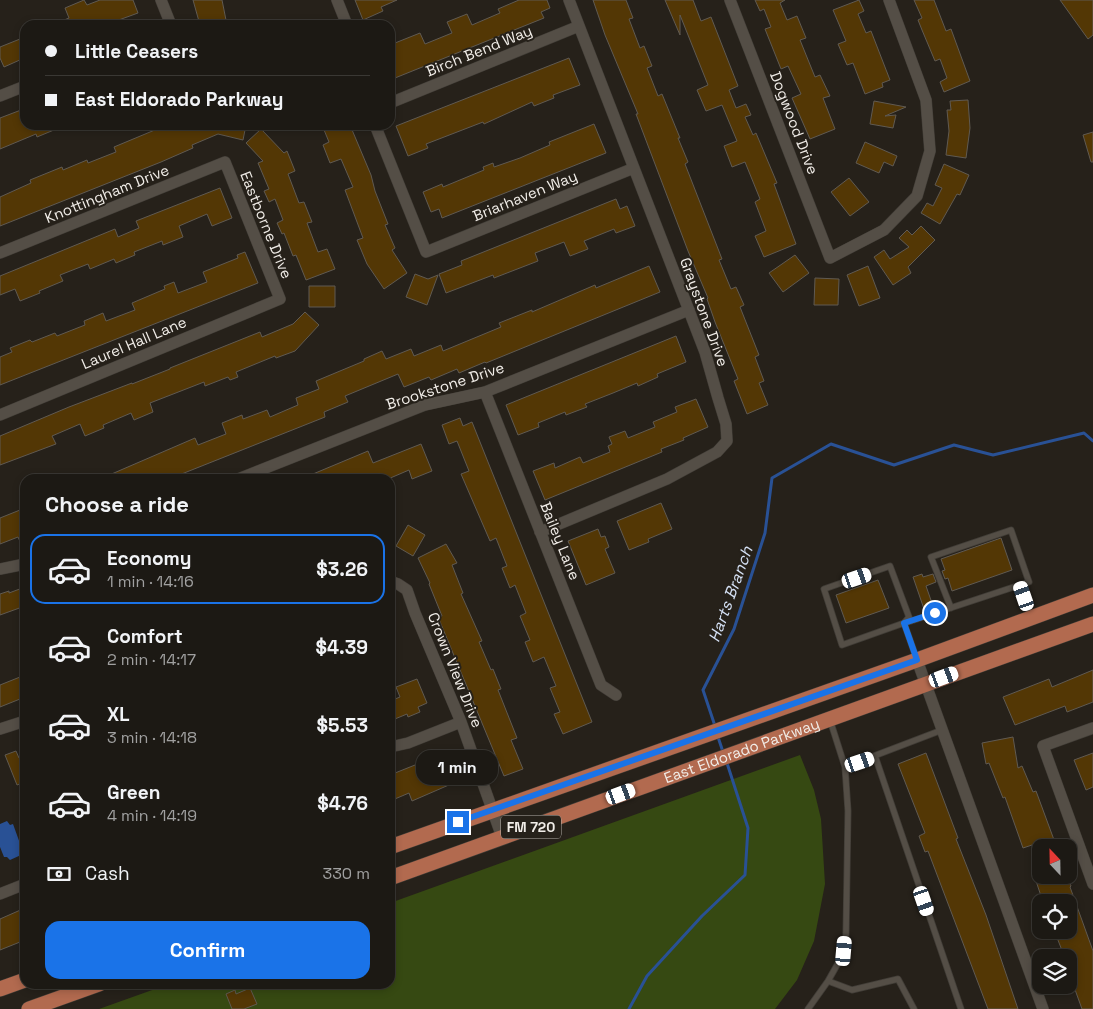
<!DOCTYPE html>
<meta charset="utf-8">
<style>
:root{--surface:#1c1914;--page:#292622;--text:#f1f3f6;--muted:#a0a0a0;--line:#3a3834;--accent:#1a73e8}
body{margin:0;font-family:"Space Grotesk",sans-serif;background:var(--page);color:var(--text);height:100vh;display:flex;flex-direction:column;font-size:19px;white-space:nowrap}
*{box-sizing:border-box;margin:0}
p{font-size:16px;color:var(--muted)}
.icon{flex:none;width:28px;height:28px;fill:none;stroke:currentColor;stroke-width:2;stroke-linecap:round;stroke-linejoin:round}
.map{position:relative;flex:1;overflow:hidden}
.sheet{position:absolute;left:20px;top:474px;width:375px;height:515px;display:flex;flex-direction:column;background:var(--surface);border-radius:15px;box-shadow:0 2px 8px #0003,0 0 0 1px var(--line)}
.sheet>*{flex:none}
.banner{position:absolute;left:20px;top:20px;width:375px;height:110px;border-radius:15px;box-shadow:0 2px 8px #0003,0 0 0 1px var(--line);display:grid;align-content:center;height:110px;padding:0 25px;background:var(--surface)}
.needle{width:32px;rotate:338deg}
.fabs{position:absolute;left:1032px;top:839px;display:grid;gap:10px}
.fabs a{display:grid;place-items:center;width:45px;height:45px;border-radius:10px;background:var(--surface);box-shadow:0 2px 8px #0003,0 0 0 1px var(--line);font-size:25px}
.end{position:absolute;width:22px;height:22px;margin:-11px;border:6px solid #1a73e8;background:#fff;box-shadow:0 0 0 2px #fff}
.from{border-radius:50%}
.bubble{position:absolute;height:35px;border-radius:15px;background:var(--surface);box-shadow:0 2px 8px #0003,0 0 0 1px var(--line);font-size:16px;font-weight:600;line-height:35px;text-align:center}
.car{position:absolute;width:15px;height:30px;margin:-15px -8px;border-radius:6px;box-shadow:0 0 4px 1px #0007;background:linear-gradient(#fff 24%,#345 0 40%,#fff 0 76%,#345 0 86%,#fff 0)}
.banner b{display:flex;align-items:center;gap:18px;height:48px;font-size:19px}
.banner b+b{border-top:1px solid var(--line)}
.banner i{width:12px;height:12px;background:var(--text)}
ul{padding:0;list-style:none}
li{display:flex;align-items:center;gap:15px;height:70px;margin:0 10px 8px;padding:0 15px;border:2px solid transparent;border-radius:15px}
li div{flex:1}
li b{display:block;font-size:19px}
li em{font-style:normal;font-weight:600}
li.active{border-color:var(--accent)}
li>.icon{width:45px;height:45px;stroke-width:1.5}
h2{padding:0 25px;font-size:22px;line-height:60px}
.pay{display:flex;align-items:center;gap:12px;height:55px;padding:0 25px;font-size:19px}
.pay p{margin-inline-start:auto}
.button{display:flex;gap:10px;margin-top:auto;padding:10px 25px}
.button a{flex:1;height:58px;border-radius:15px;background:var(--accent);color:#fff;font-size:20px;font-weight:600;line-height:58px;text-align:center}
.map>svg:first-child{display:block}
.green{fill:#364912}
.water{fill:#295195}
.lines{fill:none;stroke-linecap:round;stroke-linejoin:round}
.stream{stroke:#295195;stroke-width:3}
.building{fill:#533705;stroke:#605a52}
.lane-casing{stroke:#413d37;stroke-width:7}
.street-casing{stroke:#413d37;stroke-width:12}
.primary-casing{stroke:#413d37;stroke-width:16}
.lane{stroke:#544e46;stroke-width:5.5}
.street{stroke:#544e46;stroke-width:11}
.primary{stroke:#b26a4f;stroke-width:15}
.route{stroke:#1a73e8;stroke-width:6}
.labels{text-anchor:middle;stroke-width:4;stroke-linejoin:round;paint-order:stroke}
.shield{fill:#26211a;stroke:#b4b0aa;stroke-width:1}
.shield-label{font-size:14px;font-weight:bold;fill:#f1ede8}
.street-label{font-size:15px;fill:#f1ede8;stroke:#26211a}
.water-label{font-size:16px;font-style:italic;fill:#d5e1f5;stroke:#26211a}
</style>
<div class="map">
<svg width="1093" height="1009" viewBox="0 0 1093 1009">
<rect width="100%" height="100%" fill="#26211a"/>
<path class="green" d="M800,755L814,790L821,819L825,884L814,941L797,980L775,1009H99L169,984H390V903Z"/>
<path class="water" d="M7,821L10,825L13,824L22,849L20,853L21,855L10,860L7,857H4L0,847V824Z"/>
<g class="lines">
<path class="stream" d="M715,726L703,690L734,629L765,533L772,478L831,444L894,465L954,445L993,455L1084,433L1093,441
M717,734L723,752
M629,1009L647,976L702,916L745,875L748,828L726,760"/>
</g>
<path class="building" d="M84,0L87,5L100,0H133L138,13L105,25H52L69,18L65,8Z
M193,0H222L227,25H200Z
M355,0H397L381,7L383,11L363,20Z
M519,0H547L550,8L541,12L544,18L390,80V45L420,33L425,44L452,33L447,22L467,14L472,25L500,13L498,9Z
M593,0H626L633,18L629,19L640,48L644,46L652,66L647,68L658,96L662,94L680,138H678L688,162L685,164L722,259L719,260L731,289L736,287L744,305L740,307L759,355L755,357L764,381L759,383L768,405L747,414L734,381L738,379L715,322L707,299L708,298L688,251L636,114H638L605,35Z
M665,0H693L701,21L711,17L738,86L729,90L736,108L746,104L751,115L745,117L753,135L756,133L777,183L774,184L796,244L764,257L755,236L766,231L755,202L760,199L745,162L732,167L724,146L737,141L722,105L706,111L697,90L708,85L680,15V35Z
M755,0H785L780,3L787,20L797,16L806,38L800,40L815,77L820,75L830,96L823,98L835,129L810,139L792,98L801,94L788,66L781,69L765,29L771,27L764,9L760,11Z
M859,0L864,11L858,14L866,33L871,31L890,80L882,83L883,87L865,94L853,63L847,65L838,44L846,41L833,10Z
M914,0H934L946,31L951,29L970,81L944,92L940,82L947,78L940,59L935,61L922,30L918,20L922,18Z
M1060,0H1093V35L1088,39Z
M25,37V50L20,52L22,59L4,67L0,58V47Z
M569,58L580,85L553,95L554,98L534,106L532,102L484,124L483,122L426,144L428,148L408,156L396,126Z
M968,100L970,128L966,158L946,155L949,131L947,110H951L950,101Z
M874,101L906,107L885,116L896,115L893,128L870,124Z
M21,110L25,125H66L37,137L36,134L0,149V118Z
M594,124L606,153L442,218L439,209L431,212L423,192L442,184L443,187L484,170L483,167L493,163L494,167L520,158L550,145L549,142Z
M161,125H246L243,140L218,134L192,145L193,148L161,162L0,226V197L31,183L30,180L62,167L63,170L87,160L88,163L116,152L114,147L162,127Z
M322,125H350L371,175L375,191L388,224L385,225L395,248L392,250L407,273L384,289L367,264L357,240L363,238L345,190L353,187L341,159L330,163L323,145L329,142Z
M261,129L284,153L287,151L295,171L288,174L299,203L304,202L312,222L307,223L318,252L327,249L335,269L306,280L296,255L293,256L284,233L282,234L277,223L283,220L275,199L269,202L264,191L269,189L258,163L263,161L246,143Z
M1093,132V162H1091L1083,135Z
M865,142L897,156L893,166L884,162L879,173L856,163Z
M944,164L969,175L960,195L957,194L940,224L921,213L927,203L933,206L942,188L935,185Z
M849,178L869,202L850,216L831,192Z
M220,188L232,218L212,226L207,214L179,226L183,237L163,245L162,241L134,252L135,255L116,263L114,259L90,269L88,264L60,275L63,281L39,291L40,293L20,301L15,289L0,295V276L115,229L118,237L139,228L136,221Z
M616,199L620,209L627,206L635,226L616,233L614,229L584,241L588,249L570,256L564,242L535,253L538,261L494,278L493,275L446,293L439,274L462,265L461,261Z
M921,226L935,240L908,267L911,273L893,285L874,257L884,250L890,259L909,247L899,238L907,230L912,235Z
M245,252L258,283L0,385V357L12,352L10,348L30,340L32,342L55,333L57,336L85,325L84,321L103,313L106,321L135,310L132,303L165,289L164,286L174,282L178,293L207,282L203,272L238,258L237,255Z
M795,255L809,273L783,292L769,273Z
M649,266L660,292L486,363L485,362L459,373L457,369L431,380L429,377L404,387L398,374L345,396L348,402L324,412L325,417L169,479H100L195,438L198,445L226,434L222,423L242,415L243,419L267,410L270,417L298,405L296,398L319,389L316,381L364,361V359L382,351L386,359L411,349L414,356L441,345L443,351L501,327L499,323L532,310V312L595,285L596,288Z
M868,266L880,298L859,306L847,275Z
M415,274L428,279L438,275L427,305L406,297Z
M815,278L839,279L838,305H814Z
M309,286H335V307H309Z
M305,312L319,325L295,351L276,358L275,356L236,372L238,377L230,380L228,377L205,386L204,382L150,403L153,412L134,420L131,413L103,425L104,428L85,436L80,424L52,436L56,444L0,465V436L69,407L132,383V384L170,369V368L260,332L262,337L293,324Z
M676,336L686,362L657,374L658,377L638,386L637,383L613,393L585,404L587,407L566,415L565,412L538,423L539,427L518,435L506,405Z
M696,399L708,427L683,438L684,440L661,449L662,452L545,500L533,471L554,463L555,468L580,457L583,463L610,452L608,446L612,444L609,437L625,431L628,438L655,427L653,422L677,412L675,407Z
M460,418L463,426L472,422L592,722L563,734L554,714L560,712L550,688L556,686L544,657L533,662L525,642L530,640L520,616L526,613L515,585L510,588L502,568L507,566L496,538L490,541L461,474L469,471L457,441L449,444L442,425Z
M421,444L432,471L412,479L409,470L388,479H385L384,476L377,479H301L368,451L373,463Z
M661,503L672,529L648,539L649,542L629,550L617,521Z
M25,508V553L18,537L0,544V518Z
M408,525L425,535L413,556L396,546Z
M598,529L601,537L605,536L609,547L605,549L615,573L586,585L568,541Z
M1001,538L1012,570L952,591L948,578L945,579L942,571L945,570L941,559Z
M446,544L457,563L452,565L463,593L461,594L482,641L479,642L491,670L493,669L501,689L498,690L517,738L511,740L523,769L504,776L438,617L442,616L429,584L430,583L418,558Z
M922,574L923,577L933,574L936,582L926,586L933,606L924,609L913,577Z
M878,580L889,608L846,623L836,595Z
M25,587V606L0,615V594L9,591V593Z
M1093,670V702L1067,712L1065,706L1015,725L1003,697L1049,679L1052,687Z
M25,675V697L0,707V685Z
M417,679L427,703L418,707L420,712L408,717L407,714L390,721V701L400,697L396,687Z
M1013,737L1018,768L1022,766L1033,792L1036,791L1057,848H1041V868L1032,845L1023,848L1005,797L1003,798L989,763L986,764L982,743Z
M16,751L19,758L25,756V782L17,785L5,755Z
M926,753L958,838L956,839L986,915L1018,1009H988L928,851L925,852L919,836L925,833L898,764Z
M1093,753V787L1086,790L1074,760Z
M440,757L443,766L451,763L458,781L412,801L409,793L390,801V775L420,763L421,765Z
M1043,875H1067L1071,886L1070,887L1093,951V1009H1082L1069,973V958H1065L1054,930H1069V902H1043L1035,878Z
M25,908V940L0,950V919Z
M250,988L257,1004L244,1009H232L226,994L235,990L236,994Z"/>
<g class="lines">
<g class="lane-casing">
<path id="lane" d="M951,608L931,557L1011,530L1029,582L1020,585
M904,623L909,617L890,566L824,589L842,645L904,623L917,660
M905,623L1020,585L1031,617
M875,756L961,1009
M845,767L942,730
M828,981L852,990L898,979L914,1009
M808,1009L828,981L845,951L846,933L848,811L845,767L830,720"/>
</g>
<g class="street-casing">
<path id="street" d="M161,0L171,25
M337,0L347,25
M730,0L830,258L884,230L917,196L930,151L926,100L889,0
M0,96L25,86
M390,103L579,26
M375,125L426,252L634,168
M0,253L225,162L280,299L0,415
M485,392L601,685L616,695
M238,479L425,405L485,392L689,310
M540,532L667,479L717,452L727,441L726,424L718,398L705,352L569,0
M0,569L25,564
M390,581L398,584L407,590L415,613L461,722L502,837
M917,660L1043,1009
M1093,728L1043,746L1093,884
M0,729L25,721
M390,747L408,743L461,722
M0,894L25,884"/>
</g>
<g class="primary-casing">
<g id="primary">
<path d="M390,847L917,660L1093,595"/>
<path id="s1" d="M390,878L1093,624"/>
<path d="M0,989L25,980"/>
<path d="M29,1009L99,984"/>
</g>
</g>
<use href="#lane" class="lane"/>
<use href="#street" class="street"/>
<use href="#primary" class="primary"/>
</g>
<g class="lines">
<path class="route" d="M458,822L917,660L904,623L935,613"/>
</g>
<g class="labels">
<rect class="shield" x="501" y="815.5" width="60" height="23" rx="4"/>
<g class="shield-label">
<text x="531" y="832">FM 720</text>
</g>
<g class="street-label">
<text transform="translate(479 51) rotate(-22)" y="5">Birch Bend Way</text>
<text transform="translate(794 123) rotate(69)" y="5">Dogwood Drive</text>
<text transform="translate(107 194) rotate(-22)" y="5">Knottingham Drive</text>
<text transform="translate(525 196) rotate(-22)" y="5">Briarhaven Way</text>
<text transform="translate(266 225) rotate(68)" y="5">Eastborne Drive</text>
<text transform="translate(704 312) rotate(70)" y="5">Graystone Drive</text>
<text transform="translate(134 343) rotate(-23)" y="5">Laurel Hall Lane</text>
<text transform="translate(445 386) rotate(-18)" y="5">Brookstone Drive</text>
<text transform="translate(560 541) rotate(68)" y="5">Bailey Lane</text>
<text transform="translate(455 670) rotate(68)" y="5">Crown View Drive</text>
<text dy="5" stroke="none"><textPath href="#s1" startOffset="374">East Eldorado Parkway</textPath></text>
</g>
<g class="water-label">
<text transform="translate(730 594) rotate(-70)" y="6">Harts Branch</text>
</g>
</g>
</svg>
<div class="fabs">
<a><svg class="needle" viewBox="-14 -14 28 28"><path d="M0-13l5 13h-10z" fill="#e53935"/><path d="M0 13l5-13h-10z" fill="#a0a0a0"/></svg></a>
<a><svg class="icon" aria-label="locate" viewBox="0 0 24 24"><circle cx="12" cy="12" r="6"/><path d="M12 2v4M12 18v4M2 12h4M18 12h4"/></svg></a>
<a><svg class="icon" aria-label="layers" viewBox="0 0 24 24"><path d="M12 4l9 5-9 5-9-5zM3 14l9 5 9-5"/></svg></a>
</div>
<i class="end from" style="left:935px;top:613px"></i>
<i class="end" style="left:458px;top:822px"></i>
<div class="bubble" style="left:416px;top:750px;width:82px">1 min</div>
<i class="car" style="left:857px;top:578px;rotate:71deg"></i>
<i class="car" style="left:1024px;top:596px;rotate:341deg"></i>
<i class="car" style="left:944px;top:677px;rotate:70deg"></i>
<i class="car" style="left:860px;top:762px;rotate:71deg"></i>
<i class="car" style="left:621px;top:794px;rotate:70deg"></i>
<i class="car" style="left:924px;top:901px;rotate:161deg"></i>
<i class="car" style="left:844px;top:951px;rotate:5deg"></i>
<div class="banner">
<b><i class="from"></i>Little Ceasers</b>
<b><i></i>East Eldorado Parkway</b>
</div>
<section class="sheet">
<h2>Choose a ride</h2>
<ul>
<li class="active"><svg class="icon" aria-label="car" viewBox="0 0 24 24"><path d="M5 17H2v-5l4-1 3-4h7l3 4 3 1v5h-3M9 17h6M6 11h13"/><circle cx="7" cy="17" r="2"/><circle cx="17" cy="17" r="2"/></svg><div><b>Economy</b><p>1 min · 14:16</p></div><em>$3.26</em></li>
<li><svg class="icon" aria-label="car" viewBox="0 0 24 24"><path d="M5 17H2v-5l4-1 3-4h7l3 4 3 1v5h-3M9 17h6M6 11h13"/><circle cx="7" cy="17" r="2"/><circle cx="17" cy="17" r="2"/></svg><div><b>Comfort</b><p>2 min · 14:17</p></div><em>$4.39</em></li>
<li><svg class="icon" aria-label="car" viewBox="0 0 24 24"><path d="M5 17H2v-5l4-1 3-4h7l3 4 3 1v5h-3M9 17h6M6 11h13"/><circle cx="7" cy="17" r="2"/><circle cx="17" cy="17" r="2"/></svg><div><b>XL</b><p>3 min · 14:18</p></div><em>$5.53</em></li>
<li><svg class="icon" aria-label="car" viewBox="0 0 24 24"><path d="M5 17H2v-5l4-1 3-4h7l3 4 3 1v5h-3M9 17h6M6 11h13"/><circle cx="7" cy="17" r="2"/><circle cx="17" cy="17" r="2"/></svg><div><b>Green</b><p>4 min · 14:19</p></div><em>$4.76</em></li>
</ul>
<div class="pay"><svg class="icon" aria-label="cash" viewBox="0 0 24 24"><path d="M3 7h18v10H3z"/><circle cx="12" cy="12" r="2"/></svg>Cash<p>330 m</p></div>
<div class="button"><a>Confirm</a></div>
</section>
</div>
